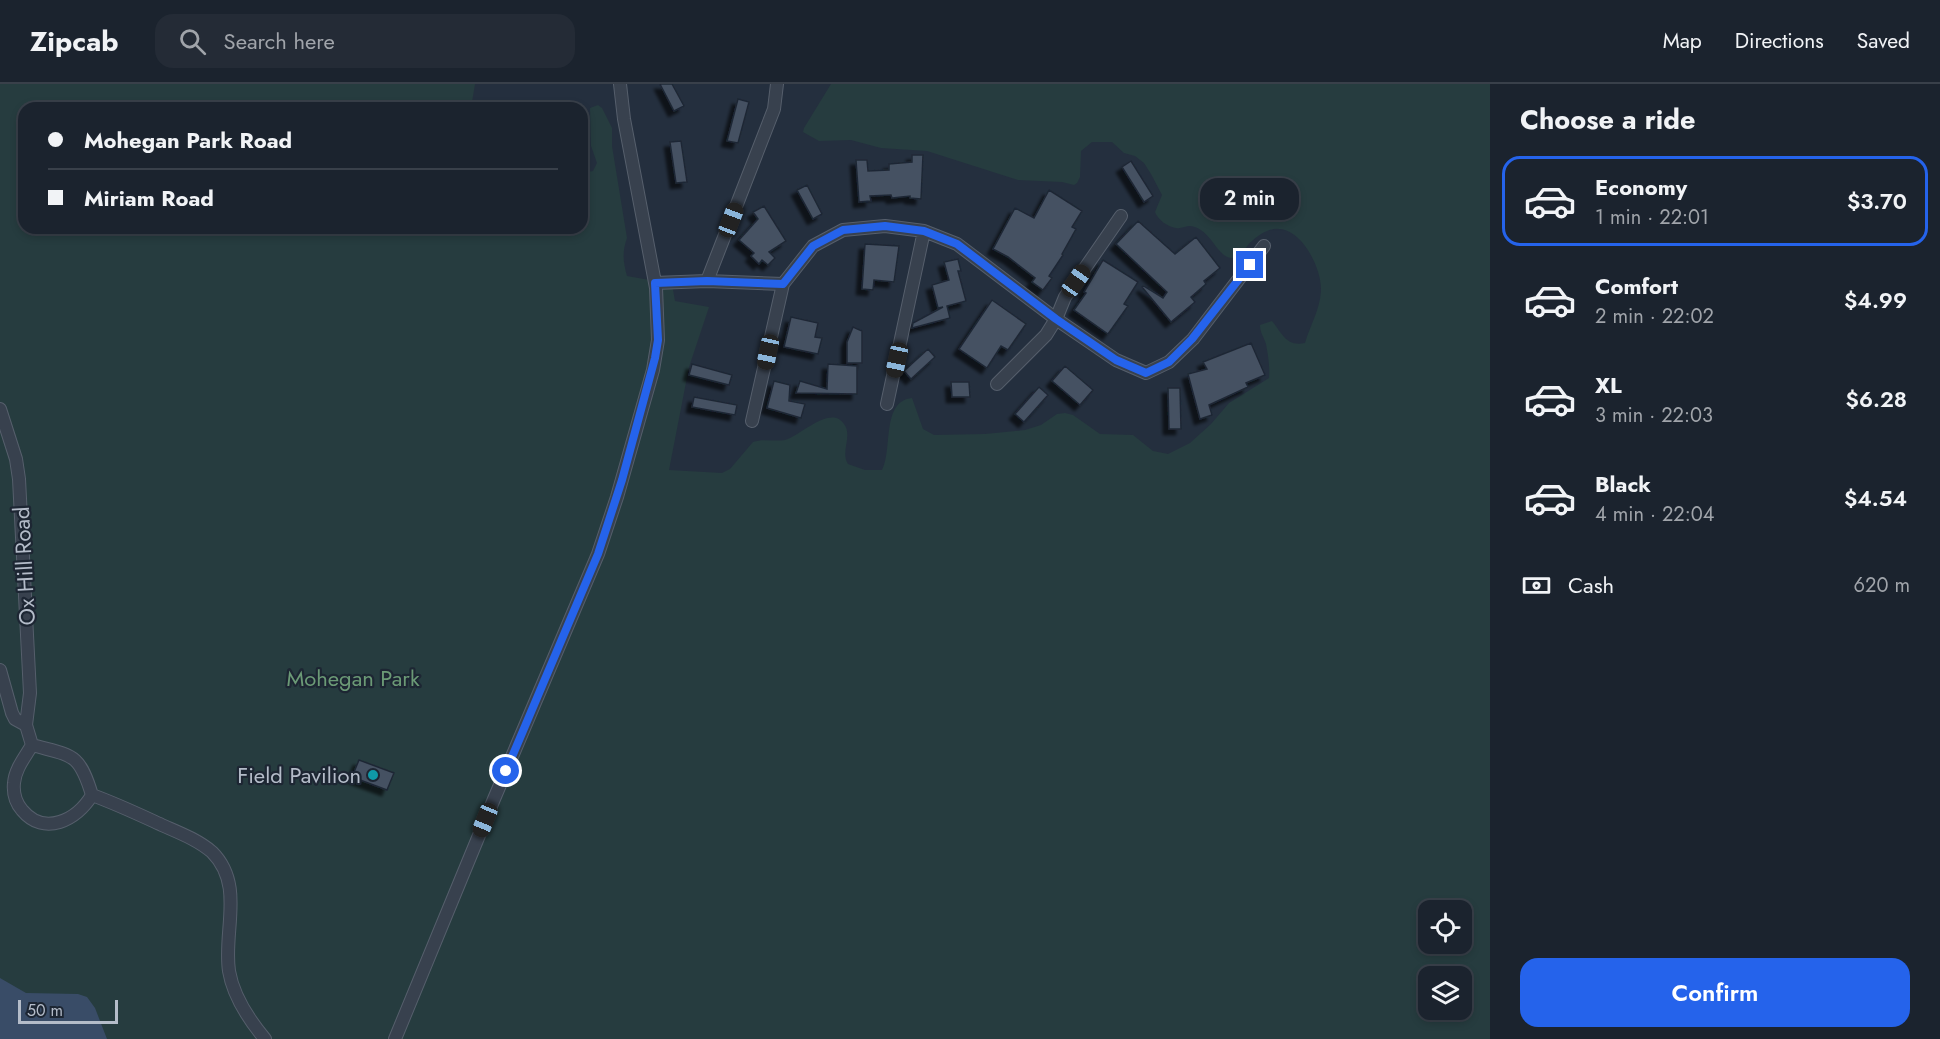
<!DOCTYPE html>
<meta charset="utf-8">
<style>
:root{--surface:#1b232e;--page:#242b36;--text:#f1f3f6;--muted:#a0a4aa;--line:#39404a;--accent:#2563eb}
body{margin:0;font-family:Jost,sans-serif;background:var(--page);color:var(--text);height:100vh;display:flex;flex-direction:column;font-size:22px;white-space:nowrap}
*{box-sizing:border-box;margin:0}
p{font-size:20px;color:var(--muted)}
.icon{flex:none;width:33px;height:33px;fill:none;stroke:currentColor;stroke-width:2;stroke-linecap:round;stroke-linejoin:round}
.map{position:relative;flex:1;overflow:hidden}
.details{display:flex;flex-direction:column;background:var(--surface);width:450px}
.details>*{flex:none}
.guide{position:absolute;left:18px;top:18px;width:570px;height:132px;border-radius:18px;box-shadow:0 3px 9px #0003,0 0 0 2px var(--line);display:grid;align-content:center;height:132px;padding:0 30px;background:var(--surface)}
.fabs{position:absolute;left:1418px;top:816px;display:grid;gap:12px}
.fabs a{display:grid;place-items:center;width:54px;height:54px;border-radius:12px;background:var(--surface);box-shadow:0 3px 9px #0003,0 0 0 2px var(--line);font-size:30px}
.scale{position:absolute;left:18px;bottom:15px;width:100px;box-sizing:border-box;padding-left:6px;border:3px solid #b4bcc9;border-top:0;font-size:16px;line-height:21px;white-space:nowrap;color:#b4bcc9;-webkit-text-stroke:4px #1d2633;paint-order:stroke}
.end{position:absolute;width:27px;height:27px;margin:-14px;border:8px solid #2563eb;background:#fff;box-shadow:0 0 0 3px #fff}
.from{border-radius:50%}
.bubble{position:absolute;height:42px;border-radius:18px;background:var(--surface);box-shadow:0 3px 9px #0003,0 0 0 2px var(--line);font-size:20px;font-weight:600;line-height:42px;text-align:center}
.car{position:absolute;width:18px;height:36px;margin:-18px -9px;border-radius:8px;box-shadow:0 0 4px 2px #0007;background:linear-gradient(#222 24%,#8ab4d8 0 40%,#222 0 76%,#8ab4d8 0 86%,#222 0)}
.guide b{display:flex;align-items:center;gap:21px;height:57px;font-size:22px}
.guide b+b{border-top:2px solid var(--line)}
.guide i{width:15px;height:15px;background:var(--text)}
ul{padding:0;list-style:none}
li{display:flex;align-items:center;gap:18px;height:90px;margin:0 12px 9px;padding:0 18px;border:3px solid transparent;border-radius:18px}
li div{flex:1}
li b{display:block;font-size:22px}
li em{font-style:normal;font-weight:600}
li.selected{border-color:var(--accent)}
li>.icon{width:54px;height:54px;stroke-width:1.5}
h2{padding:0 30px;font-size:27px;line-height:72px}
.pay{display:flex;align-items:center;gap:15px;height:66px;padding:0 30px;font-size:22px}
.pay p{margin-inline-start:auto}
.button{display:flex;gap:12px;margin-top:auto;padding:12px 30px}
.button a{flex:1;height:69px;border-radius:18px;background:var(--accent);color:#fff;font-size:24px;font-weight:600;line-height:69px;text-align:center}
header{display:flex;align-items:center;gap:36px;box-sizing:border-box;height:84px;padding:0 30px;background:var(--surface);border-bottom:2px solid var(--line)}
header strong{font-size:28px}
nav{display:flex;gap:33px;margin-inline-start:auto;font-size:21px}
.search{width:420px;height:54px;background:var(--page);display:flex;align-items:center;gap:15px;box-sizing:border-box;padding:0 21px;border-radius:18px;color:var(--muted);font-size:22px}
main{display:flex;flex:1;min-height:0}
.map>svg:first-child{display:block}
.green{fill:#263c3f;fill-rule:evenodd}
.water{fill:#394c67}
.building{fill:#455162;stroke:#1f2835;stroke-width:1.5;filter:url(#shadow)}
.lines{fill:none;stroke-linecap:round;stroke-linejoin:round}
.street-casing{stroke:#565f6c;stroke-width:14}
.street{stroke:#38414e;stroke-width:12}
.route{stroke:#2563eb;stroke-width:8}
.culture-dot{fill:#0f9aa8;stroke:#1d2633;stroke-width:2}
.labels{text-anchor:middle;stroke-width:4.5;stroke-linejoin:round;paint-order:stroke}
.street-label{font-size:22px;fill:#b4bcc9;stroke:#1d2633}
.park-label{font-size:22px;fill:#6b9a76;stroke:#1d2633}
.poi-label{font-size:22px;fill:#b4bcc9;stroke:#1d2633;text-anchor:end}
</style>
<header>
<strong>Zipcab</strong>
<div class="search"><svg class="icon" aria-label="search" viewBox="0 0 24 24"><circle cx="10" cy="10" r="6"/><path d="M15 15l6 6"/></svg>Search here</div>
<nav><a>Map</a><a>Directions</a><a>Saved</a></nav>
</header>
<main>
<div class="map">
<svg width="1490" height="955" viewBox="0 0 1490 955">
<defs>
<filter id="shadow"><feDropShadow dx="-5.5" dy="5.5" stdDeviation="1.5" flood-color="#0009"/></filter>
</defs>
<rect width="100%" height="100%" fill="#242f3e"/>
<path class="green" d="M0,0H475L471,24H24V144H582V89L593,87L597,79L591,62L590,24L598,21L602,24L612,44V62L627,154C622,168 623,177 627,192L672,200L675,217L709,223L689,283L669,386L722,389L730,385L753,358C764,354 774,358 785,356C800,352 831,320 844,340C853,352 840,368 848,380L865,386H882C893,366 881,317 912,314L923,345L934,351L985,350L1025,346L1041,341L1057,330L1065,329L1073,331L1100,350L1133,351L1153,367L1168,370L1190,359L1211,340L1229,319L1269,294C1270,283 1268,271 1266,260C1264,253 1260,249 1260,241L1272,237C1282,249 1286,263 1305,259C1310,242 1320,225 1321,207C1322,182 1297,134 1267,147C1262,149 1256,153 1252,157C1245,162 1242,174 1232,174C1217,174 1211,144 1190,142C1186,142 1181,145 1176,144C1168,143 1158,136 1155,128L1162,111L1151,90L1144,79L1135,72L1124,69L1112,58H1092L1081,67L1080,93L1077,99L1074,101L1062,98L1018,96L927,67L881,64L851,56L819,57L803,48L804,44L831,0H1490V955H0ZM1428,826H1461V860H1428ZM1428,892H1461V926H1428Z"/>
<path class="water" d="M0,894L26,909L78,910L87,913L95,924L107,955H0Z"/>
<path class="building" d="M660,0H672L684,22L674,27Z
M738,15L749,18L738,59L727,57Z
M681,57L687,98L676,99L670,58Z
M912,71H923L921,115L910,114V112L892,114L891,111L870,112L871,117L859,118L856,76H867L868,87L889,86V80L912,78Z
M1131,77L1153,112L1144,118L1122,83Z
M807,101L822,130L813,135L797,106Z
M1049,106L1082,127L1072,143L1076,145L1062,170L1063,171L1049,192L1052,194L1043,206L1032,198L1035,194L1008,173L993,165L1015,124L1034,134Z
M764,122L786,157L769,168L775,174L768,181L762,176L759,180L751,172L754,169L739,156L758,135L753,128Z
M1138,137L1175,170L1196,153L1220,184L1204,197L1206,200L1191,213L1195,218L1171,238L1142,203L1144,202L1163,214L1167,208L1116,160Z
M865,160L899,162L894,198L874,196L873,206L862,205Z
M958,175L961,187H958L966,217L947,222L950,234L912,244L913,239L943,223L938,224L932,201L949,196L944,178Z
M1103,176L1138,198L1124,220L1128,222L1108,250L1074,226L1086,209L1084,208Z
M992,216L1026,240L1008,266L1001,262L987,284L959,265Z
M791,233L818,239L815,253L822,254L818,270L784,263Z
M853,243L862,247V279H847V258Z
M1251,259L1265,291L1246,299L1248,303L1209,321L1212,331L1200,335L1188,290L1207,285L1203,278Z
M928,265L935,273L911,295L904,287Z
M692,280L732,291L729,301L689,291Z
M828,280L857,282V310L796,309L800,297L827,305Z
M1065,282L1093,306L1080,321L1052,297Z
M774,297L790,301L789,317L805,320L801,334L767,324Z
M951,298H969L970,313H952Z
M1039,303L1048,311L1024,338L1015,330Z
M1168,304H1180L1181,345H1169Z
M694,313L737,321L735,331L692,323Z
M359,676L394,689L387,706L352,693Z"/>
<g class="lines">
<g class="street-casing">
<path id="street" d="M707,197L774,25L777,0
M655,199L707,197L783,200L813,162L843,146L885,142L924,147L957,160L1056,235L1116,276L1146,289L1169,278L1193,255L1264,162
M997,300L1046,251L1056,235L1065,213L1121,132
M887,320L924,147
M0,325L16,375L19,395L30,609L26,641
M752,337L783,200
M0,586L12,629L15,635L26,641L32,661C25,673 15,685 14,699C13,709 16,719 22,726C44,753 77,736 92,711C79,668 72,672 32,661
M92,711C117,720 140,731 164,742C180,749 198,756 212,768C245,801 223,847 229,887C233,911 250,937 265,955
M395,955L494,715L598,470L617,413L653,286L658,256L656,204L624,35L620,0"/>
</g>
<use href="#street" class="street"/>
</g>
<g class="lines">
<path class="route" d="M506,687L598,470L622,396L655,274L658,256L655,199L707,197L783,200L813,162L843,146L885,142L924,147L957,160L1056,235L1116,276L1146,289L1169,278L1192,255L1250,181"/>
</g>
<circle class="culture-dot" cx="373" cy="691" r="6"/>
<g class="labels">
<g class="street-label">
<text transform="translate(24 482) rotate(-93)" y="8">Ox Hill Road</text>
</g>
<g class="park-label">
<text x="353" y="602">Mohegan Park</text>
</g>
<g class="poi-label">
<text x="361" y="699">Field Pavilion</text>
</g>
</g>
</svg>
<div class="fabs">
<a><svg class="icon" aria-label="locate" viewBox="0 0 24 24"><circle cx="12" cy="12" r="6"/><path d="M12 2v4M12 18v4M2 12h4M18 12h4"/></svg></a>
<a><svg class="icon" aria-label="layers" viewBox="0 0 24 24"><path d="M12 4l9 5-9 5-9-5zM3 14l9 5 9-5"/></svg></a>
</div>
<div class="scale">50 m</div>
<i class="end from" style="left:506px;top:687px"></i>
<i class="end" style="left:1250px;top:181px"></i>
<div class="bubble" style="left:1200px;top:94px;width:99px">2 min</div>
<i class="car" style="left:731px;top:136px;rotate:21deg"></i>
<i class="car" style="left:1076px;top:197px;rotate:35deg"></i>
<i class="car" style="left:768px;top:268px;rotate:192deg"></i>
<i class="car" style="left:897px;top:276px;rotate:192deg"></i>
<i class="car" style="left:485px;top:736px;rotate:202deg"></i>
<div class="guide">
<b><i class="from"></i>Mohegan Park Road</b>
<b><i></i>Miriam Road</b>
</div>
</div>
<section class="details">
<h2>Choose a ride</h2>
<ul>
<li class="selected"><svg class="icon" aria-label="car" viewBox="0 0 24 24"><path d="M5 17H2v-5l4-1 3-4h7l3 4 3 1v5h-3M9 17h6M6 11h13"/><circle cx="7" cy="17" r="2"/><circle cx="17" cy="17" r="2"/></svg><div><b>Economy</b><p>1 min · 22:01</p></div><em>$3.70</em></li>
<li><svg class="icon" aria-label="car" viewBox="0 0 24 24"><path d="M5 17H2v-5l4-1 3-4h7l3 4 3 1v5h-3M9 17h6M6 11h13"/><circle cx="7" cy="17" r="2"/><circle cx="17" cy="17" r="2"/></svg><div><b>Comfort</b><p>2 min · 22:02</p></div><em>$4.99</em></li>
<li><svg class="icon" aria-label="car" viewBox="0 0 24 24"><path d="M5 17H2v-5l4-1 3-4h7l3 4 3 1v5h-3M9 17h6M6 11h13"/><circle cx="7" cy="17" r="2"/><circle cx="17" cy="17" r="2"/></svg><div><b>XL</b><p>3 min · 22:03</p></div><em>$6.28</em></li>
<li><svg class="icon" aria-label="car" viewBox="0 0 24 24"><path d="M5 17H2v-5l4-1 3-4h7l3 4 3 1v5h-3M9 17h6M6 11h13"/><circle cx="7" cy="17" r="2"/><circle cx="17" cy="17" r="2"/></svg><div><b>Black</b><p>4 min · 22:04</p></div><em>$4.54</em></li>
</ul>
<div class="pay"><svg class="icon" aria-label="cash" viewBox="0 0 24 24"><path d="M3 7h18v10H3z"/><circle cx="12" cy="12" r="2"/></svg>Cash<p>620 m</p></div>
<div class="button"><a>Confirm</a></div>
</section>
</main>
